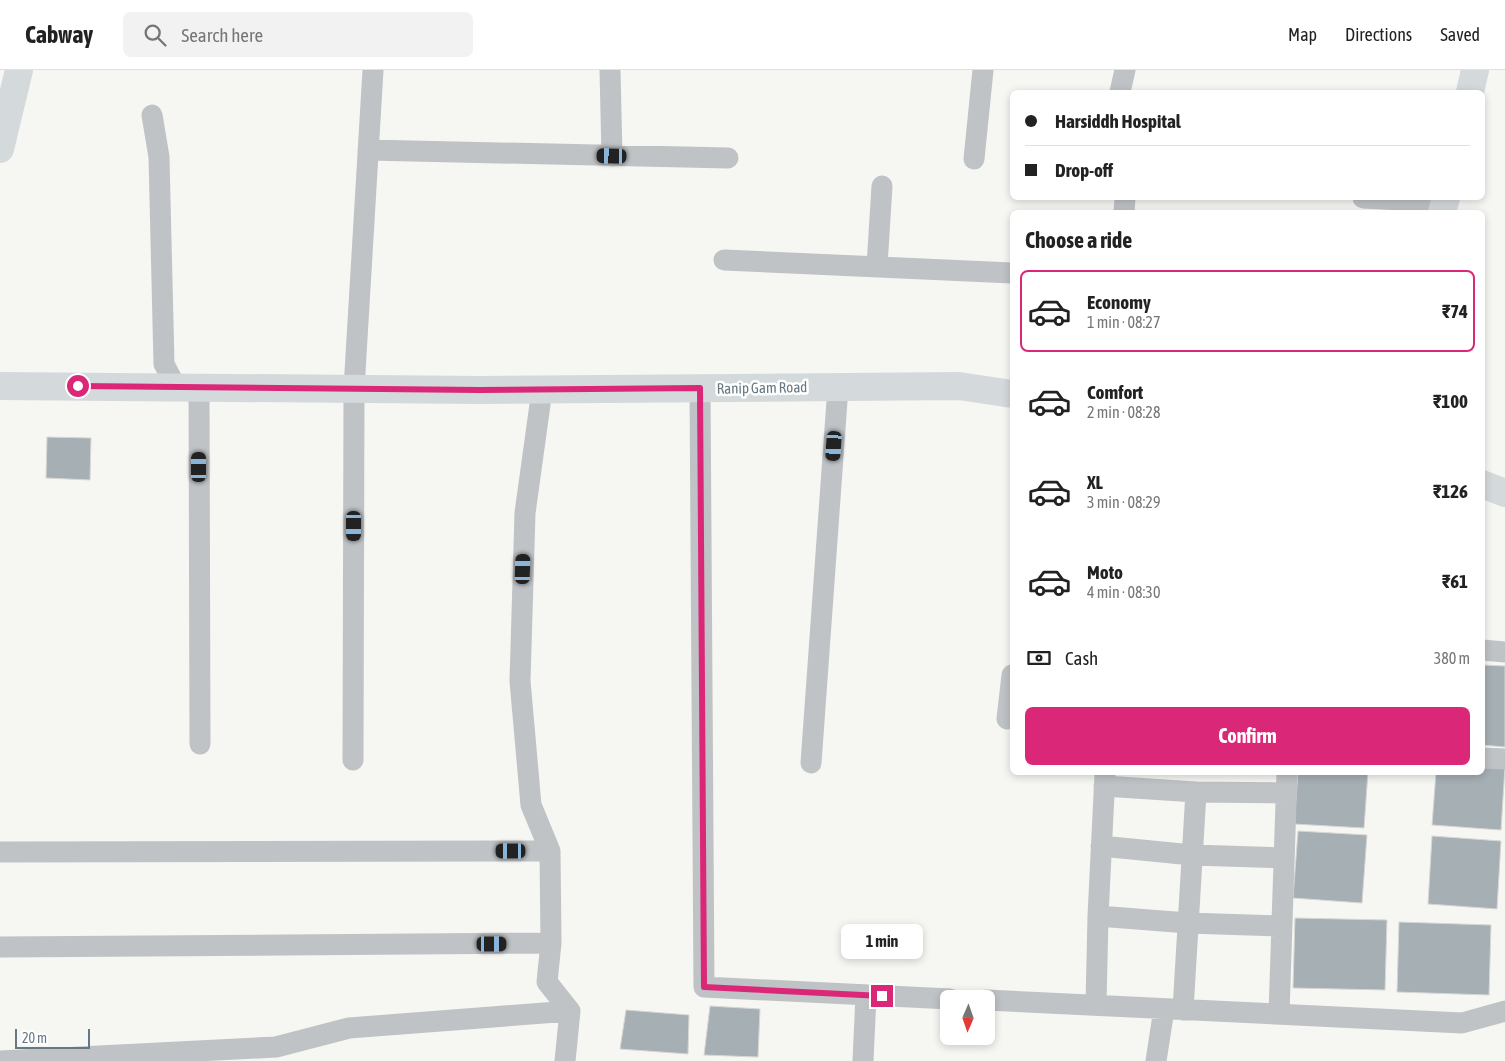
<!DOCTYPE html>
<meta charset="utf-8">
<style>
:root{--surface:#fff;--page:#f2f2f2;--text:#222;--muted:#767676;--line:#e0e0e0;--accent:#db2777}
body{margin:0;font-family:"Asap Condensed",sans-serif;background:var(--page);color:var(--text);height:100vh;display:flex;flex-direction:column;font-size:19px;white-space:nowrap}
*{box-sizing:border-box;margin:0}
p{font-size:16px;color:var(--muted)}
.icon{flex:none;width:28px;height:28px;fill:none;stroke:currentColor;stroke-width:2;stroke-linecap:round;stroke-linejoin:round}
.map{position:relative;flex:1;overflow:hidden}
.drawer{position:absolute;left:1010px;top:140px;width:475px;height:565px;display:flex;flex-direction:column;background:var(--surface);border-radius:8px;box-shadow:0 2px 8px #0003}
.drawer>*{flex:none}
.top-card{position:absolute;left:1010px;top:20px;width:475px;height:110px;border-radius:8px;box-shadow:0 2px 8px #0003;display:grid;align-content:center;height:110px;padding:0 15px;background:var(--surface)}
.needle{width:32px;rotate:182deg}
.controls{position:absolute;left:940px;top:920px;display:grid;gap:10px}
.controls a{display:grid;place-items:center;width:55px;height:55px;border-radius:8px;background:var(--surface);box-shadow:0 2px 8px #0003;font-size:25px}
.scale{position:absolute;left:15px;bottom:12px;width:75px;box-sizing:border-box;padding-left:5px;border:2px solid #667883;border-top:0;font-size:14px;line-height:18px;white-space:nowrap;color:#667883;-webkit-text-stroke:4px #fff;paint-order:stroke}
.end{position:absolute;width:22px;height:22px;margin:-11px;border:6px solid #db2777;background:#fff;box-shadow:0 0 0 2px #fff}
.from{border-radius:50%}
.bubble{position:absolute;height:35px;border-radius:8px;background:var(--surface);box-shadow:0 2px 8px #0003;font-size:16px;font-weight:700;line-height:35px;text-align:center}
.car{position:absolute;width:15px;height:30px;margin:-15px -8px;border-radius:6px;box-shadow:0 0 4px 1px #0007;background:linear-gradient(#222 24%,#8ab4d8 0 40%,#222 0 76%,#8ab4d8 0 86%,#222 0)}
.top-card b{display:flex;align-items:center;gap:18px;height:48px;font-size:19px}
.top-card b+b{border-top:1px solid var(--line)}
.top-card i{width:12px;height:12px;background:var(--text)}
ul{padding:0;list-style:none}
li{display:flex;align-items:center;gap:15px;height:82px;margin:0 10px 8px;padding:0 5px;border:2px solid transparent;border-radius:8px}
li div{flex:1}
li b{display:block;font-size:19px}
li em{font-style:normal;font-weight:700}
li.current{border-color:var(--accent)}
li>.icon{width:45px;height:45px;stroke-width:1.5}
h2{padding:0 15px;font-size:22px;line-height:60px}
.pay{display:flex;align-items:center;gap:12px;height:55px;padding:0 15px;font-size:19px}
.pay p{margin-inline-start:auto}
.primary-button{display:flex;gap:10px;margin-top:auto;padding:10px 15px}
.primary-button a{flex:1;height:58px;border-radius:8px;background:var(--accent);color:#fff;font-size:20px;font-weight:700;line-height:58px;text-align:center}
header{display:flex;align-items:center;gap:30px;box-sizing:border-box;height:70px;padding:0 25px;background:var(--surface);border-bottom:1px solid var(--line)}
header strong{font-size:24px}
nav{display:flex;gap:28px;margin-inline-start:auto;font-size:18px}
.search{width:350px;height:45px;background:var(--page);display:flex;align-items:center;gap:12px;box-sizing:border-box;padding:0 18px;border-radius:8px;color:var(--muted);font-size:19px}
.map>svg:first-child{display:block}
.building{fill:#a6afb4;stroke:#d7d7d5}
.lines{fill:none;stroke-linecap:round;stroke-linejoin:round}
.street{stroke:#bfc3c6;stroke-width:21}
.secondary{stroke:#d4d9dc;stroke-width:28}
.route{stroke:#db2777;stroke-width:6}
.labels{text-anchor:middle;stroke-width:5;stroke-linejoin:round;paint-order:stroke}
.street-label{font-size:15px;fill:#667883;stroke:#fff}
</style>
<header>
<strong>Cabway</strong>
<div class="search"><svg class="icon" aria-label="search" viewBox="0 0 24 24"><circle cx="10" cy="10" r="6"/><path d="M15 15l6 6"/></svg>Search here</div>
<nav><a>Map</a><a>Directions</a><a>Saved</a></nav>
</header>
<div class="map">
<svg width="1505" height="991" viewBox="0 0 1505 991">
<rect width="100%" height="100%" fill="#f6f6f3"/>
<path class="building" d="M47,367L91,368L90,410L46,408Z
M1482,595L1505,596V677L1482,675Z
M1482,695L1505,697L1501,760L1432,755L1436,702H1482Z
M1298,702H1368L1364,758L1294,754Z
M1298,761L1367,765L1362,833L1293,828Z
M1432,766L1501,771L1497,839L1428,834Z
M1295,848L1387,850L1385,920L1293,918Z
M1399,852L1491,855L1489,925L1397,922Z
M710,936L760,939L758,987L704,985Z
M626,940L689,945L688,984L620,979Z"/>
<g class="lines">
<path class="street" d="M610,0L612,86
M1120,22L1125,0
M152,45L159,87L164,294L176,317
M368,80L728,88
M974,89L983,0
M1363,128L1445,132
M1124,142L1125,128
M724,190L1012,203
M877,196L882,116
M199,317L200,674
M700,318L704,917L950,929
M542,320L525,443L520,611L531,735L550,781L551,873L547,912L570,941L565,991
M1482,580L1505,582
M1007,649L1012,605
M1482,688L1505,689
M353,690L354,319L373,0
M811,693L838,317
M1104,716L1196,722L1286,723
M1101,776L1192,785L1284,788
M0,782L550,781
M1098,846L1105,704
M0,877L551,873
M986,930L1462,953L1505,941
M1096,935L1098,846L1188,853L1282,856
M1183,940L1196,722
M1279,944L1287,702
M0,991L276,977L349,958L570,941
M863,991L866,925
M1156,991L1164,939"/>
<path class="secondary" d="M1470,22L1475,0
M0,79L19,0
M1442,142L1446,128
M0,316L480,320L959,316L1012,324
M1482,414L1505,423"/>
</g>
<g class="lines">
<path class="route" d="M78,316L480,320L700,318L704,917L882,926"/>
</g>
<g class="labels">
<g class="street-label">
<text transform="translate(762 318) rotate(-1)" y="5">Ranip Gam Road</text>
</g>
</g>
</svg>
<div class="controls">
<a><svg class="needle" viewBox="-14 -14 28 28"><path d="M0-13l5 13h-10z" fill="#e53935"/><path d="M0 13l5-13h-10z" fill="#767676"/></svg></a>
</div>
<div class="scale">20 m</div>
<i class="end from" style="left:78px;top:316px"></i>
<i class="end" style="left:882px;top:926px"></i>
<div class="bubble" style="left:841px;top:854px;width:82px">1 min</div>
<i class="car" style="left:612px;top:86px;rotate:271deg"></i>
<i class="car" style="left:834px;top:376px;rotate:184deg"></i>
<i class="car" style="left:199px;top:397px;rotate:0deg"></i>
<i class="car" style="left:354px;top:456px;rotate:180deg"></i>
<i class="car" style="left:523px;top:499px;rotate:2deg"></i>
<i class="car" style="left:511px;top:781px;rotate:270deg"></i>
<i class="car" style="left:492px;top:874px;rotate:90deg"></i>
<div class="top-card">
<b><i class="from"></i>Harsiddh Hospital</b>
<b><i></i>Drop-off</b>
</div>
<section class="drawer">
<h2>Choose a ride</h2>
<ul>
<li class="current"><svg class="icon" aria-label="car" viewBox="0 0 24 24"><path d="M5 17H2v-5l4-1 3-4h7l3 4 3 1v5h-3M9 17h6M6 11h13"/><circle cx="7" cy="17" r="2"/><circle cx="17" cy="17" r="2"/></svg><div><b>Economy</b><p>1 min · 08:27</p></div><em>₹74</em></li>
<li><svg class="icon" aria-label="car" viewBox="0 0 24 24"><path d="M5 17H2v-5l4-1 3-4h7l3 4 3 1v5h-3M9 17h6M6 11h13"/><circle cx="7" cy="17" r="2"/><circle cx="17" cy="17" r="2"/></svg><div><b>Comfort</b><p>2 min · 08:28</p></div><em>₹100</em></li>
<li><svg class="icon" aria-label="car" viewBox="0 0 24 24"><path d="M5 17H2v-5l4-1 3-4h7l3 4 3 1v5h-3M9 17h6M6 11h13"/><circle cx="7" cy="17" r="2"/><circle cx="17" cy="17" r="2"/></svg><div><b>XL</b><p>3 min · 08:29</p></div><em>₹126</em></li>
<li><svg class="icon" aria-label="car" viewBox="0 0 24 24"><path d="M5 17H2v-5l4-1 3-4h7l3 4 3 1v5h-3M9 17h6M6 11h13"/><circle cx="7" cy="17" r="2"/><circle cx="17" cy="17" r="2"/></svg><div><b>Moto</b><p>4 min · 08:30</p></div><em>₹61</em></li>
</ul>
<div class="pay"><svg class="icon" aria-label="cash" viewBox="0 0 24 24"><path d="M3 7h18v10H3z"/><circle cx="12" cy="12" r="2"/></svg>Cash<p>380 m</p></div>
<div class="primary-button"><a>Confirm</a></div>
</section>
</div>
